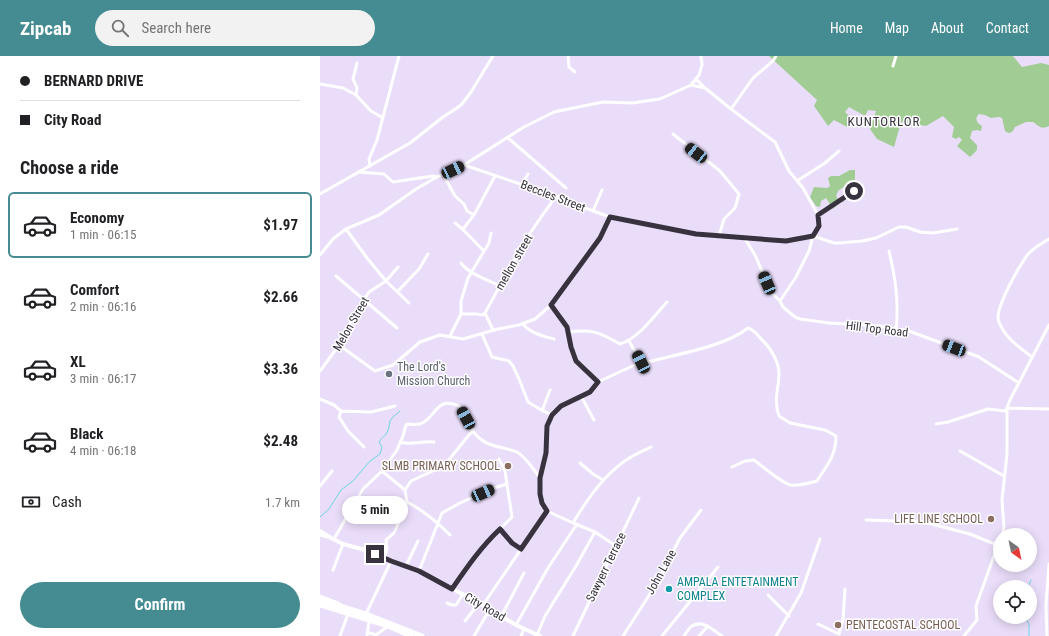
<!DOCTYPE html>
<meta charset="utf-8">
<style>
:root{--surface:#fff;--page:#f2f2f2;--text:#202124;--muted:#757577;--line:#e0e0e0;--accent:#448b92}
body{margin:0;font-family:"Roboto Condensed",sans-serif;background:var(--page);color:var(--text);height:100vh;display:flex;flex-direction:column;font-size:15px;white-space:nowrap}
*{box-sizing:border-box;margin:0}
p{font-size:13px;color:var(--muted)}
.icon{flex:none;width:22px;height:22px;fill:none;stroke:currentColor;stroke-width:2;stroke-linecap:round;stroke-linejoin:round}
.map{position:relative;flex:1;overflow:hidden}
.sheet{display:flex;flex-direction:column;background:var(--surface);width:320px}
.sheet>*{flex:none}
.top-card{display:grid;align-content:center;height:88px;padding:0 20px;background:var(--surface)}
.needle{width:26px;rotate:147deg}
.tools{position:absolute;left:673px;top:472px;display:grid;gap:8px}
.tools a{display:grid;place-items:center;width:44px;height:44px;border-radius:50%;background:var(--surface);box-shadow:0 2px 10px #0003;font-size:20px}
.end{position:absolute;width:18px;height:18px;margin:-9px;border:5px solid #37323d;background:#fff;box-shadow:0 0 0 2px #fff}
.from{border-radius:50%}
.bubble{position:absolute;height:28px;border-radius:14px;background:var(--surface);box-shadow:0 2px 10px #0003;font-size:13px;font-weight:700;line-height:28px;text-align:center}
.car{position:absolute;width:12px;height:24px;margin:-12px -6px;border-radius:5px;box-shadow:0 0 3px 1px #0007;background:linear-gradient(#222 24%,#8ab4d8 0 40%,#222 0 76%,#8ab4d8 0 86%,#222 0)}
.top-card b{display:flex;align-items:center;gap:14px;height:38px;font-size:15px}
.top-card b+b{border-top:1px solid var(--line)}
.top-card i{width:10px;height:10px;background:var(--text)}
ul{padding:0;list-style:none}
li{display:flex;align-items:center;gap:12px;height:66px;margin:0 8px 6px;padding:0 12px;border:2px solid transparent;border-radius:6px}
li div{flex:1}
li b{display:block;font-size:15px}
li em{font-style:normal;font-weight:700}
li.current{border-color:var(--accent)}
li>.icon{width:36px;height:36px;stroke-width:1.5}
h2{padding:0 20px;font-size:18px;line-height:48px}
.pay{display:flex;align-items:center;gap:10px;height:44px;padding:0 20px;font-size:15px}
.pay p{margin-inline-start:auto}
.primary-button{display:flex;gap:8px;margin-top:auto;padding:8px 20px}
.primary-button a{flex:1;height:46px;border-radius:24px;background:var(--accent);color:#fff;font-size:16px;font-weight:700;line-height:46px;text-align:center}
header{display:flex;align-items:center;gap:24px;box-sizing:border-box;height:56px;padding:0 20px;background:var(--accent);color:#fff}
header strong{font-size:19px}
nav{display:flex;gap:22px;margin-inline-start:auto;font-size:14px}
.search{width:280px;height:36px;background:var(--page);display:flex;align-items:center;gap:10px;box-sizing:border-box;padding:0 14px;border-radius:22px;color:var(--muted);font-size:15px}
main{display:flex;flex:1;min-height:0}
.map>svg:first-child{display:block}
.green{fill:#a1cd95}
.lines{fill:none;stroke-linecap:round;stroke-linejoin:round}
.stream{stroke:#6cd5e1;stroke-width:1}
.street{stroke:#fff;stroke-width:3}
.secondary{stroke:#fff;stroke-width:4}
.highway{stroke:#fff;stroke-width:5}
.route{stroke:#37323d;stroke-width:5}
.worship-dot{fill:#6b7280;stroke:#fff;stroke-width:1.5}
.education-dot{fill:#8d6e63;stroke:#fff;stroke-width:1.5}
.culture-dot{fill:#0f9aa8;stroke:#fff;stroke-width:1.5}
.labels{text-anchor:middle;stroke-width:3;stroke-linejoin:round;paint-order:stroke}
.street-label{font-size:12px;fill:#37323d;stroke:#fff}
.worship-label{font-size:12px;fill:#5b616d;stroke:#fff;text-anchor:start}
.education-label{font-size:12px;fill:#785e54;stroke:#fff;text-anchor:end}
.culture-label{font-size:12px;fill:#0d838f;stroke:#fff;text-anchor:start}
.neighbourhood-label{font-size:13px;letter-spacing:1px;fill:#37323d;stroke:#fff}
</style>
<header>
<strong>Zipcab</strong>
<div class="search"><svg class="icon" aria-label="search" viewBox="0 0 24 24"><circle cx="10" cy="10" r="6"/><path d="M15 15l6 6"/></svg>Search here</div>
<nav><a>Home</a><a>Map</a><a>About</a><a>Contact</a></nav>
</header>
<main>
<section class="sheet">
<div class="top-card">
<b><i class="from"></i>BERNARD DRIVE</b>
<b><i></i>City Road</b>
</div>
<h2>Choose a ride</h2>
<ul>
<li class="current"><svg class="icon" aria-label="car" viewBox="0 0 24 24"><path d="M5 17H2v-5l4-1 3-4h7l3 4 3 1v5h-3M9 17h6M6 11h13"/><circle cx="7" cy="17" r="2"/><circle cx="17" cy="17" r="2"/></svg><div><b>Economy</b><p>1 min · 06:15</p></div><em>$1.97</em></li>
<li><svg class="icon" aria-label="car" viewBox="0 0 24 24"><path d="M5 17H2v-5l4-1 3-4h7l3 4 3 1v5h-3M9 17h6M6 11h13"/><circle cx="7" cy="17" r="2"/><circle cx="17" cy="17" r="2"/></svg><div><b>Comfort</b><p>2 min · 06:16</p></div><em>$2.66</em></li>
<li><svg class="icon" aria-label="car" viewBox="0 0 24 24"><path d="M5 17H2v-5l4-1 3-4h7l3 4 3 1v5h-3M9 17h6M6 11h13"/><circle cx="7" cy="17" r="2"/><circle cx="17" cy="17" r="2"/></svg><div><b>XL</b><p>3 min · 06:17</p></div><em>$3.36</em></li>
<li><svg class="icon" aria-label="car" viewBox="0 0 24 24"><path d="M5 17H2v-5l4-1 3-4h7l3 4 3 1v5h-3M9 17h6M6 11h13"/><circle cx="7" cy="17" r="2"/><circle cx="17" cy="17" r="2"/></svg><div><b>Black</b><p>4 min · 06:18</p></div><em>$2.48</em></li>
</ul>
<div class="pay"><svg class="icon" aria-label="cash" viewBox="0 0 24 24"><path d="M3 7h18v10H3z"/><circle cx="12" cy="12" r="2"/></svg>Cash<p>1.7 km</p></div>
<div class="primary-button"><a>Confirm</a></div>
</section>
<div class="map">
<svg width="729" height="580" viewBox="0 0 729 580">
<rect width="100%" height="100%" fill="#eaddfa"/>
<path class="green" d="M449,0H693L702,11L721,7L729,9V70C721,74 719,70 713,66H706L695,71C693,76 690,79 685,75L682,62L679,61L671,62L665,59L659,58C654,63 657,67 662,70L661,75L657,74L652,75L650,82L657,89V94L650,101L637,90L642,84L639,81L636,83L632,81L634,71L623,60L606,70L581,66L574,91L557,83L550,73L556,55L548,54L545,60L529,51L525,56L534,64L533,66L529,72L514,64L508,70L494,50L497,44Z
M530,114H535V130H525L518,135L516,140L519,144L525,146H520L513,153L506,142L501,145L500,151L496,150L490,141L494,131L507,132L510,130L508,122L511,120H519Z"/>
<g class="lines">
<path class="stream" d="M0,461L9,453L21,434L33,425L50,405L60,398L62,391L59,386C61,382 64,381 66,378C69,374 69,370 70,365C72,361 77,358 80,355
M708,531L711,524
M705,561L709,568V580"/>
<path class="street" d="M248,0L249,11L255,16
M573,10L576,0
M376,23L385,32L411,53L455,86L469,115L483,132L498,159L499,170L493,180L489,195L476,221L460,245
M0,28L23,32L36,39L51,55L63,62
M371,29L385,32
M36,39L37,32L33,23L37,7
M411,53L433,22L453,5L456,0
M353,78L400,115L419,138L415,152L404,163L399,180
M188,82L246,132
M144,109L204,71L234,56L283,46L312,47L340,43L371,29L379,19L382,9L381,0
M50,110L49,103L57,84L79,0
M38,116L64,118L73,126L113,120L117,121
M123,118L135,140L144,148L147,155L154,159
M477,125L505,107L519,95
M202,128L208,118
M0,138L90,87L123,61L137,52L142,48L151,36L173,0
M273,155L282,134
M498,159L534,135
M135,167C146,175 154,186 164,195
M26,173L47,202L66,225L89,247
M143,173L154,159L175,120
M424,181L435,199L451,236L460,245L463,251L475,261L480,263L509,267L559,270L589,275L659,301L699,327
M569,195C575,219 579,249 576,273
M0,199L13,183L26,173L59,159L96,133L117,121L144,109L236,140L246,145L290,161L376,178L466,185L493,180L514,187H520L542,185L556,182L579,171H586L600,176L613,177L637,173
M141,207C149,218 168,224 180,230
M16,220L77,272
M78,235L99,213L108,198
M231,249L247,271L251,291L256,305L278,326
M141,258H156L163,259L165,257
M203,268C210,277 223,280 234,283
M173,274L165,257C180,230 194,202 211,176C219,163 228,152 236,140
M248,276C272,273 279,276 300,288C319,282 334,260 347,246
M162,278L172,301L189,305L193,310L199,323L208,346L223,355
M130,280L141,258V245L148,222L169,187L171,177
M309,285L321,306
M19,289L55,315L73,309L100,286L120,279L143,283L178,273L199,269L215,263L231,249L280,182L290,161
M712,301C699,291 685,282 679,266C673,254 701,207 709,197C715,191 722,187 729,183
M0,315L19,289L34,259L49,236L66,225L78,211
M230,334L223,352V355L232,359
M261,340L274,364
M0,343L14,349L21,355L51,356L75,350
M21,355L19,361L28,375L44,391
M616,368L628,366L668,353L685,355L687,352L729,353
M80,386C91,390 103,384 114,386
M640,395L684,420
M260,407L273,418L283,424
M62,415L85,434
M0,430L12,415
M546,464L604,466L650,478L677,489
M253,467L227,455L222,447L220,438V422L226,397L227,370L232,357L241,350L270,336L278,326L321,306L331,305C359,298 406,290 428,272C433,273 438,279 442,284C450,291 459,306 459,317C459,334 453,342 459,360L470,367L505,374L516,380C516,400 507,409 497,425C489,427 480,430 471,429C463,428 442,410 434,404L425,405L412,411
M180,473L192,487L201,493
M0,479L7,481
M130,479C117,466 103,454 87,446L85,434L91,425L117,413L128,405L153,374
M682,479L684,471L682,444L687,398V352L690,344L729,269
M14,483L43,433L62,415L77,394L83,380L86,369L87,368C91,368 96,369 100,368C116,363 115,339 139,350C145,361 151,377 162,384C170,391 188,392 197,396C207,402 213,413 220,422
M296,490L275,476L253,467C267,443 287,415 311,401C318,397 325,394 331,391
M65,503L67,492L66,484L74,477L79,466
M86,510L98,485
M13,514L23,488
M99,515L122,457L140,447L174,432L187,428
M132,533L150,507L167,486L192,461L185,415L179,403
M448,539L469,560
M0,540L20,548
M127,547L132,549H136L143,538
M163,549L227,455
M46,558L71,505
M181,561L204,517
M145,565L159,547
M498,568L519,578L523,564L525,533
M196,569L228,512L257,468
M47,576L56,579L68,570
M217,579L225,560L256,510L275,476
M20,580L28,558
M47,580L49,565
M154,580L170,553
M201,580L204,573
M253,580L319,442
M303,580L337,527L360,482L381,454
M342,580L398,511
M364,580C366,577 369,572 372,570C383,563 394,575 402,580
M379,580L388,570
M456,580L481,537L500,483
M644,580L657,564L656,550L680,483
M727,580L726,549L729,508"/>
<path class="secondary" d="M0,475L11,482L23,488L49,495L71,505L99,515L163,549L196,569L220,580"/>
<path class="highway" d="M0,544L46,558L102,580
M0,549L68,570L91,580"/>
</g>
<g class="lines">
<path class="route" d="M55,498L71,505L99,515L132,533C147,511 161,491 180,473L192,487L201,493L227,455L222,447L220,438V422L226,397L227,370L232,359L241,350L270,336L278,326L256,305L251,291L247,271L231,249L280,182L290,161L376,178L466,185L493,180L499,170L498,159L534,135"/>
</g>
<circle class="worship-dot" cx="69" cy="318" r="4"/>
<g class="education-dot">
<circle cx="188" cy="410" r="4"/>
<circle cx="671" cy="463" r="4"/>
<circle cx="518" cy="569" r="4"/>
</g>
<circle class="culture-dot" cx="349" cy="533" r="4"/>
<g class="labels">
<g class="street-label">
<text transform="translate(233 140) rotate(21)" y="4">Beccles Street</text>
<text transform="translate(194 206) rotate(-60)" y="4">mellon street</text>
<text transform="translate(31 268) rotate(-60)" y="4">Melon Street</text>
<text transform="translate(557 273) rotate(7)" y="4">Hill Top Road</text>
<text transform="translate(286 511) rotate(-64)" y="4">Sawyerr Terrace</text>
<text transform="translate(341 516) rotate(-61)" y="4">John Lane</text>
<text transform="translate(165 551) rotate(30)" y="4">City Road</text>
</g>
<g class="worship-label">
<text x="77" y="315">The Lord's<tspan x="77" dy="14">Mission Church</tspan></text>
</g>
<g class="education-label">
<text x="180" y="414">SLMB PRIMARY SCHOOL</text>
<text x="663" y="467">LIFE LINE SCHOOL</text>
<text x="526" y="573" text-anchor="start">PENTECOSTAL SCHOOL</text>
</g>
<g class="culture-label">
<text x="357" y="530">AMPALA ENTETAINMENT<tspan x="357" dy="14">COMPLEX</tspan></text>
</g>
<g class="neighbourhood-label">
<text x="564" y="70">KUNTORLOR</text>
</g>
</g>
</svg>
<div class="tools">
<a><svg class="needle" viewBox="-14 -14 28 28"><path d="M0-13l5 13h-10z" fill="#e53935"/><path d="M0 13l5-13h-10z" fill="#757577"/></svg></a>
<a><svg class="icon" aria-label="locate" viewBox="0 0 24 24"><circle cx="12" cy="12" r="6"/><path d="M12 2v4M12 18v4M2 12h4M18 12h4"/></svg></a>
</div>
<i class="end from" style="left:534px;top:135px"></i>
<i class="end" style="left:55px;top:498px"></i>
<div class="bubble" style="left:22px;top:440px;width:66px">5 min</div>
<i class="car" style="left:376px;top:97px;rotate:308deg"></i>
<i class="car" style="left:133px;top:114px;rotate:65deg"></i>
<i class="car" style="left:447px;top:227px;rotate:337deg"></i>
<i class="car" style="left:634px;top:292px;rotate:291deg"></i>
<i class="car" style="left:321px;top:306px;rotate:334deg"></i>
<i class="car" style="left:146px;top:362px;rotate:331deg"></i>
<i class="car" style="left:163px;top:437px;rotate:66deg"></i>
</div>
</main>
